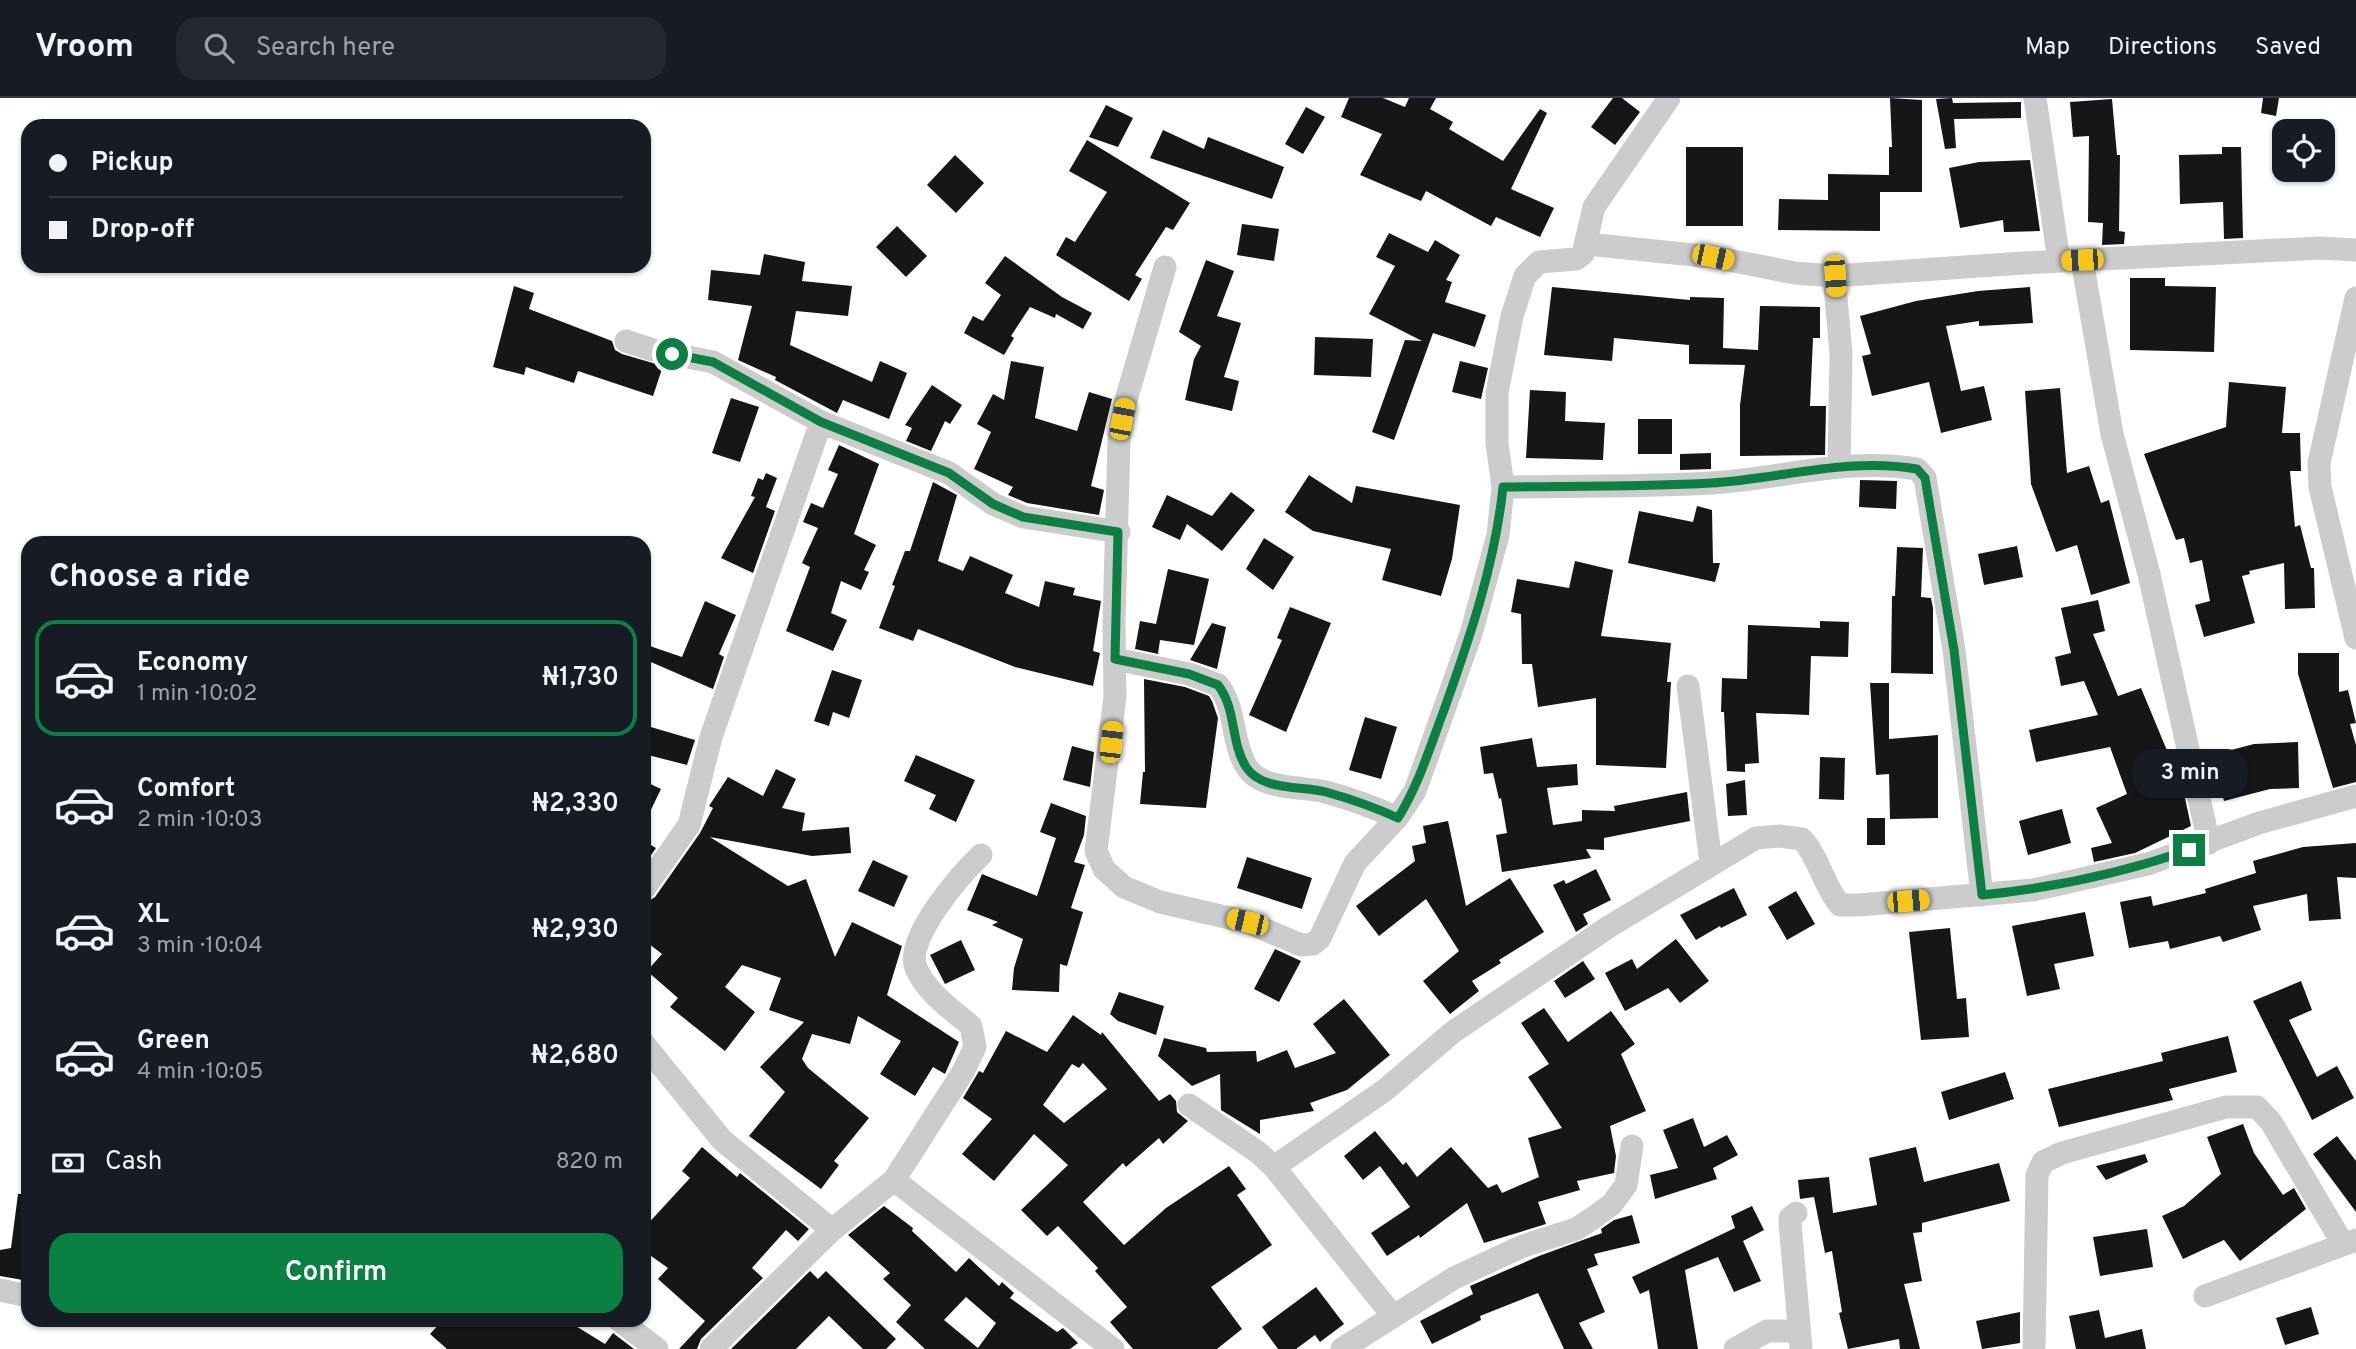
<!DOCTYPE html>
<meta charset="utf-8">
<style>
:root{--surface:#171b24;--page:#242831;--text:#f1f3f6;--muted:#9ea1a6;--line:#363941;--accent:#0b8043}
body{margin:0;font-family:Overpass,sans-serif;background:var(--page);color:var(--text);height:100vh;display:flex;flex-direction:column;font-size:26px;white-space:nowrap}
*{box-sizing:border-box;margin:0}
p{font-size:23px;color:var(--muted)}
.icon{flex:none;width:38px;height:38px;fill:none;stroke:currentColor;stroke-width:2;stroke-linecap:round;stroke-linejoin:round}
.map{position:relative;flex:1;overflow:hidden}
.panel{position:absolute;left:21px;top:438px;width:630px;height:791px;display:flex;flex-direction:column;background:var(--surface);border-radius:21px;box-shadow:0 2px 5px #0004}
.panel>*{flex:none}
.top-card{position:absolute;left:21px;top:21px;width:630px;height:154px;border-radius:21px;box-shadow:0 2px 5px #0004;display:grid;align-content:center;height:154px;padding:0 28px;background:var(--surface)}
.fabs{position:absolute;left:2272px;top:21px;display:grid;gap:14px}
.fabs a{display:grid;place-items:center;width:63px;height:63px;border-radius:14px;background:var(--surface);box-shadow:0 2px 5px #0004;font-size:35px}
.end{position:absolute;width:32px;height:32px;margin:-16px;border:9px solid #0b8043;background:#fff;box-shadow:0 0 0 4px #fff}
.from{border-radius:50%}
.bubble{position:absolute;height:49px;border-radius:21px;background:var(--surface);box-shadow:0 2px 5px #0004;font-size:23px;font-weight:600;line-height:49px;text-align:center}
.car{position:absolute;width:21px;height:42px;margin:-21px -10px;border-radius:9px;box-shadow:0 0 5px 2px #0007;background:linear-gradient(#f5c518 24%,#345 0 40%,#f5c518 0 76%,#345 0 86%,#f5c518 0)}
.top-card b{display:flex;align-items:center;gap:24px;height:66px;font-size:26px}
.top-card b+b{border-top:2px solid var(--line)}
.top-card i{width:18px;height:18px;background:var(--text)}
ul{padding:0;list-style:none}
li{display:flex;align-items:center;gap:21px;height:116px;margin:0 14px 10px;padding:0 14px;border:4px solid transparent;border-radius:21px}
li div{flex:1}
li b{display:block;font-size:26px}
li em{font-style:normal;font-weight:600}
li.current{border-color:var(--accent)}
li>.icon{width:63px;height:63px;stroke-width:1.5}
h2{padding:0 28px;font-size:32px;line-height:84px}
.pay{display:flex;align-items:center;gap:18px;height:77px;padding:0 28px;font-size:26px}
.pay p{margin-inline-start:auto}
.action{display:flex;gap:14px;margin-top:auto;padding:14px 28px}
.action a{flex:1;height:80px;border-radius:21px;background:var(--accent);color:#fff;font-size:28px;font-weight:600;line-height:80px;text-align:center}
header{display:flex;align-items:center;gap:42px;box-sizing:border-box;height:98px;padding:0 35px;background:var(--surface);border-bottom:2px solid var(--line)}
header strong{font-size:33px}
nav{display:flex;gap:38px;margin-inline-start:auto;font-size:24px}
.search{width:490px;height:63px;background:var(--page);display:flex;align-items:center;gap:18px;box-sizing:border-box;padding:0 24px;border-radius:21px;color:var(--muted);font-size:26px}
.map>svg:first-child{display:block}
.building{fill:#161616;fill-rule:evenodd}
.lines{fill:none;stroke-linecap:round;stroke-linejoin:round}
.minor{stroke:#ccc;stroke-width:23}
.route{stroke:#0b8043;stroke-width:9}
</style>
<header>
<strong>Vroom</strong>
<div class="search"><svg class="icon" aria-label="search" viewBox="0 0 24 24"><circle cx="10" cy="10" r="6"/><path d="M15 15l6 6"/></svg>Search here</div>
<nav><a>Map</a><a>Directions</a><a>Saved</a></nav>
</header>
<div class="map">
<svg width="2356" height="1251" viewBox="0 0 2356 1251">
<rect width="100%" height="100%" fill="#fff"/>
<path class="building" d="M1349,0H1383L1405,9L1409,0H1436L1430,11L1453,24L1449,31L1503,63L1540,11L1547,15L1511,91L1554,110L1540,139L1496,119L1491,128L1426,93L1421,103L1360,77L1382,36L1341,19Z
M1613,0H1622L1640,14L1615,47L1591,29Z
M1890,0L1922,2V94H1880V133L1778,132L1779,101L1828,102V76L1889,77V49H1892Z
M1952,0L1953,5L2021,4V20L1954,21L1956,50L1945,51L1936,1Z
M2263,0H2279L2276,18L2261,15Z
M2112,1L2117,57H2120L2119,133L2125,134L2124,146L2102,147L2103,125L2088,124L2089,38L2073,39L2070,4Z
M1106,7L1133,20L1118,49L1089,39Z
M1306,9L1325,19L1303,56L1285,46Z
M1163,32L1204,51L1208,39L1284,69L1272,101L1150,60Z
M1087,42L1190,105L1173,132L1166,129L1135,177L1142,181L1129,203L1056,157L1066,139L1075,144L1107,94L1069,73Z
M1686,49H1743V128H1686Z
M2222,49H2241L2243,140L2224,141L2223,104L2180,106L2179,57L2222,56Z
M955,57L984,85L956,115L927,87Z
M2030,62L2040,133L2004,134L2003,122L1960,130L1949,70L1979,64Z
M1242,126L1279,131L1274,163L1237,157Z
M897,128L927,158L906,179L876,149Z
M1389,135L1428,154L1435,142L1460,157L1446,182L1452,184L1445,204L1486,217L1475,249L1433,235L1394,342L1372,334L1405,242L1422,243L1369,216L1395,168L1376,159Z
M764,156L805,164L802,183L852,188L848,218L796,213L790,247L872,284L880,263L907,275L889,321L843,302L837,315L775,282L776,279L738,262L752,208L708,202L711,172L760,177Z
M1005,158L1062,199L1092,215L1083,231L1056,216L1055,220L1030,209L1011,238L1014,240L1004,257L964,235L973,218L983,223L1001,197L985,185Z
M1206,162L1234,173L1217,218L1241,225L1224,279L1239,283L1232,313L1185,302L1194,261L1201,248L1179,234Z
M2130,180H2165V188L2216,189L2214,254L2130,252Z
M514,188L534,195L529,211L612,243L615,252L622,256L663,268L653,298L578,273L574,285L526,269L524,277L493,269Z
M1552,189L1690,202V199L1724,200L1723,250L1758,252L1760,208L1820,209V240H1813L1810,308H1826L1825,357L1740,358V307L1745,267L1689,266V247L1614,240L1612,263L1544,257Z
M2030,189L2033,225L1979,228V223L1946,228L1961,293L1984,288L1992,322L1941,335L1929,284L1872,298L1862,258L1871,256L1860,218L1916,203L1978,193Z
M1315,239L1373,241L1371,279L1314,277Z
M1011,263L1044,269L1035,320L1077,333L1089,294L1112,301L1091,388L1104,392L1099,417L1027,405L1008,397L1013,389L974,371L991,334L977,326L993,296L1004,302Z
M1460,263L1488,270L1481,301L1452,294Z
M2229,284L2286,289L2282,335H2300L2301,373H2290L2295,429L2300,427L2311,470H2314L2315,510L2285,511L2284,465L2249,473L2250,476L2242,478L2255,525L2204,539L2195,507L2210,503L2202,462L2190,465L2184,440L2176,442L2144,356L2226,329Z
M932,287L962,307L950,326L945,323L931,353L906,343L912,330L905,327Z
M2060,290L2067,375L2089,368L2101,405L2109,402L2130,485L2091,497L2077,447L2056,454L2031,386L2025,293Z
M1530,292L1566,294L1565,323L1605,325L1603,362L1526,360Z
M731,300L759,309L740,364L712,355Z
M1638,321H1672V356H1638Z
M839,347L879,366L854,436L876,447L864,472L869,474L861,492L841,483L831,515L847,522L833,553L786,533L810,469L802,465L818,430L803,424L811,405L823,410L838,376L828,372Z
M1711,355V371L1680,372V356Z
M766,375L777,380L766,409L775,413L753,475L721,460L755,399L751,398L758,380L763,382Z
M1309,377L1352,405L1356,388L1460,407L1452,461L1441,498L1382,482L1391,451L1313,433L1285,414Z
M1860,382L1897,383L1896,411L1859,409Z
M933,384L957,397L938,463L963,473L970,458L1013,477L1005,495L1039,509L1045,483L1075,490L1073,497L1101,503L1093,553L1100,555L1093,588L1015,569L918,531L913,543L879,530L895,488L892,487L905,453H910Z
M1231,394L1255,412L1222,453L1187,426L1180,442L1152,429L1167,397L1212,418Z
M1697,408L1712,412L1713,465H1720L1715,484L1628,465L1639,413L1693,424Z
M1264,440L1294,459L1273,492L1246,471Z
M2017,448L2023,479L1984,487L1978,456Z
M1897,449L1923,450L1921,499L1931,500L1933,510V576L1891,575L1892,498H1895Z
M1575,463L1613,472L1601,538L1671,545L1667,584H1671L1666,670L1596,667V600L1538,609L1532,566H1522L1521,516L1511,514L1517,481L1569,490Z
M1168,471L1209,481L1194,547L1160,542L1158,556L1135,551L1140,523L1156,526Z
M2098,502L2105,533L2093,536L2118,598L2141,590L2183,691L2191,728L2135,755L2094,764L2091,750L2112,745L2096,710L2127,696L2110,649L2036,664L2029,632L2098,617L2084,583L2061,588L2055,559L2071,555L2061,510Z
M705,503L736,517L719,556L724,559L713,591L644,561V546L682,559Z
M1290,509L1331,525L1286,634L1249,617L1282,542L1277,540Z
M1820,523L1849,524L1848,559L1811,558L1809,617L1756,615L1759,665L1745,666V674L1727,673L1724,614H1721L1722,580L1747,581L1748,527L1820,530Z
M1212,525L1226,529L1217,571L1190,562Z
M2298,555H2339V594L2348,592L2356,625L2350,626L2356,647V684L2333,690L2298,576Z
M832,572L862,582L849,620L833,614L829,628L814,623Z
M1144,581L1185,589L1209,598L1212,603L1218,620L1206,710L1140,706L1143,674H1145Z
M1870,585H1889V641L1938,637V720L1890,721L1889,676L1876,677Z
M1365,619L1397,629L1381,681L1349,672Z
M644,627L695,642L687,667L644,656Z
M1532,640L1537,669L1577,666L1578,687L1547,690L1553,727L1582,723V712L1615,713L1614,708L1687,694L1690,723L1604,740V752L1586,751L1591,760L1502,774L1496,737L1507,735L1501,700L1499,701L1493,675L1484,676L1480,649Z
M2298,644L2299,690L2270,691L2224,703L2212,657L2254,646Z
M1072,648L1094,654L1090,689L1063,682Z
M916,657L975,682L956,724L929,711L936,697L904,683Z
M1820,659L1845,660L1844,702L1819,701Z
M776,671L796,681L782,710L805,715L802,733L849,729L851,755L812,758L710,739L788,788L806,781L835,859L852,824L902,848L887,897L959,944L945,976L933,969L915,998L880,976L901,943L858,918L850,946L812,936L802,961L808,970L869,1020L834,1063L839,1067L821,1091L749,1038L785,994L760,969L804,924L769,912L781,880L742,867L725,889L755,914L725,953L670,909L678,900L647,873L662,856L644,842V806L655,799L700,735L713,710L709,708L728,679L763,698Z
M1745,682L1747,717L1728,718L1726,686Z
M644,683L661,691L644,726Z
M1051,705L1086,718L1084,737L1074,764L1085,767L1071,810L1083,814L1067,868L1060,866L1059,894L1012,892L1014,870L1023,841L992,827L998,824L967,812L982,776L1037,798L1056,740L1040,734Z
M2062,711L2071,745L2028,757L2019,723Z
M1867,720H1885V747H1867Z
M1448,723L1466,808L1510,780L1544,834L1499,862L1501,865L1472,883L1479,893L1450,916L1423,883L1459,853L1426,801L1379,838L1356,808L1415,763L1412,748L1426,745L1423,728Z
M644,743L656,750L644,767Z
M2356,745V780L2337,779L2341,821L2309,823L2307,796L2253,808L2261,832L2223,844L2220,838L2170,851L2168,843L2129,850L2120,804L2151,798L2153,808L2206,795L2205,791L2256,775L2253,763L2303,749Z
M1247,759L1312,780L1302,811L1237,790Z
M873,762L908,778L894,809L858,793Z
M1596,771L1611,802L1583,816L1588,826L1576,834L1553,787L1564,782L1566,786Z
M1734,790L1747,817L1721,830L1720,828L1696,842L1680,817Z
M1796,793L1815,826L1787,842L1768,809Z
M2085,814L2094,858L2054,866L2060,891L2027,898L2012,828Z
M1950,830L1957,901L1966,900L1969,939L1921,942L1909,834Z
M1676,841L1709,883L1680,905L1668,890L1625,913L1605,875L1632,861L1637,871Z
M961,842L975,872L945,886L930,857Z
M1275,851L1301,863L1279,904L1254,891Z
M1583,863L1595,881L1565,900L1554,883Z
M2301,883L2312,912L2289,922L2317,979L2337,968L2354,1000L2312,1022L2253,903Z
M1119,894L1164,908L1156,937L1118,923L1110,916Z
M1344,901L1390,957L1347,992L1310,1005L1314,1013L1260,1022V1036L1221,1012L1220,976L1192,988L1158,958L1164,940L1206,950L1207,954L1256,953L1257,964L1287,952L1295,970L1336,955L1313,926Z
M1544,910L1568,944L1611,913L1635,946L1621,956L1646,1013L1610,1028L1616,1058L1614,1075L1577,1083L1580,1092L1538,1104L1546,1126L1484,1145L1467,1105L1420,1140L1419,1137L1387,1158L1371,1135L1410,1109L1380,1068L1363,1082L1344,1058L1375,1033L1403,1067L1406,1064L1417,1079L1451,1049L1488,1090L1497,1086L1502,1095L1539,1079L1528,1040L1562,1030L1528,979L1549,966L1521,925Z
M1073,917L1101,937L1102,934L1159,1003L1170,996L1176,1003L1177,1014L1188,1023L1163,1046L1159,1040L1126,1069L1123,1065L1083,1104L1124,1147L1166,1110L1229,1068L1246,1091L1237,1097L1272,1147L1211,1189L1242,1231L1217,1251H1133L1110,1224L1127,1209L1095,1173L1098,1170L1058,1128L1047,1138L1021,1112L1068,1067L1034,1036L994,1083L962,1056L992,1021L963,1000L979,973L983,975L1006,933L1047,954ZM1083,965L1107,991L1064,1025L1043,1007L1072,966L1079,970Z
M2228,938L2237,974L2169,991L2173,1002L2059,1029L2048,991L2163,963L2161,955Z
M2005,974L2014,1001L1949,1022L1941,994Z
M1693,1020L1704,1049L1727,1037L1738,1057L1713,1070L1717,1081L1655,1101L1650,1077L1678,1070L1663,1032Z
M2243,1026L2254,1055L2283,1097L2294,1090L2306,1111L2240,1163L2224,1142L2183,1161L2162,1118L2184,1108L2221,1076L2207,1039Z
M2337,1038L2356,1063V1114L2313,1056Z
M702,1049L737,1079L740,1075L809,1131L798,1143L786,1132L752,1170L763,1180L701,1241L697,1251H679L705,1223L658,1181L668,1170L644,1153V1130L690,1080L682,1073Z
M1916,1049L1924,1084L1999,1065L2010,1103L1922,1125V1134L1913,1135L1922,1183L1904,1186L1920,1251H1900L1899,1241L1848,1251L1839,1215L1842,1214L1832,1153L1825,1155L1814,1099L1800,1101L1798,1082L1829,1079L1833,1115L1877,1107L1869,1060Z
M2145,1056L2148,1064L2106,1082L2096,1068Z
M18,1096H28V1139L23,1182L0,1178V1152L11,1150Z
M884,1108L913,1130L912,1133L956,1174L969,1160L999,1188L1002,1184L1014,1195L1010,1200L1057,1234L1063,1230L1078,1245L1070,1251H925L896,1224L911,1207L883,1181L890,1175L848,1137ZM966,1199L996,1225L978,1250L944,1222Z
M1752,1108L1764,1132L1743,1143L1761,1183L1734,1194L1718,1159L1685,1172L1698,1251H1658L1649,1192L1640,1196L1632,1179L1735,1130L1731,1118Z
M1632,1117L1640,1145L1594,1156L1598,1167L1587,1171L1605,1214L1579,1225L1593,1251H1564L1538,1195L1480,1218L1481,1222L1432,1246L1420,1223L1473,1196L1470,1188L1539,1158L1602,1135L1601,1131L1614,1122Z
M2147,1131L2153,1169L2100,1178L2093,1139Z
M810,1173L818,1181L826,1173L896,1241L886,1251H863L829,1218L796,1251H731Z
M1316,1189L1344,1226L1320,1244L1315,1237L1296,1251H1278L1262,1229Z
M2311,1209L2319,1236L2285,1247L2276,1220Z
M2099,1212L2105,1240L2142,1231L2146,1251H2076L2069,1218Z
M2020,1214V1245L1982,1251L1976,1223Z
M443,1222H458L467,1229L472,1222H566L605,1246L613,1235L634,1251H447L430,1236Z"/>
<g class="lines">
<path class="minor" d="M2035,0L2059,163
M1587,146L1713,159L1795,175L1834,178L2023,165L2320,150L2356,152
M2082,162L2112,336L2149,476L2209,745
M1165,169L1126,302L1119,341L1114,526L1115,599L1096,753L1104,771L1124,789L1160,804L1247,824L1301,847L1313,846L1320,840L1355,765L1397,720L1415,693L1471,536L1498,437L1503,389L1497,345V295L1512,218L1525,178L1539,164L1576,161L1583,156L1594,109L1669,0
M1834,178L1841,255L1839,368
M2356,200L2319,365L2320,389L2356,540
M626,243L653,252L713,264L821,324L949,375L993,406L1023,419L1119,434
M1503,389C1572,388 1642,389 1711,385C1780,381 1847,359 1917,371L1925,380L1954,552L1982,797
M1115,561L1189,576L1218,587C1237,612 1231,643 1246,668C1261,693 1303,688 1326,694C1351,701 1374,709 1397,720
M1688,588L1711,765
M644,791L689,727L711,639L821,324
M644,946L722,1042L832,1132
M1189,1007L1259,1055L1274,1069L1393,1218
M1274,1069L1385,992L1453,934L1610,828L1756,740L1779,738L1802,741C1820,761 1823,787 1840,807H1859L2033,792L2148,766L2259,725L2356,698
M894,1082L1113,1251
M1796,1115L1790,1120V1125L1801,1251
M0,1192L28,1198
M2205,1198L2356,1142
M619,1222L657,1251
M711,1251L832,1132L894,1082L963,974L975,949L971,928C951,911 927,895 916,870C904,841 961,776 981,757
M1342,1251L1454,1180L1523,1148L1576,1131L1593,1120L1612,1106L1626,1087L1632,1048
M1735,1251L1767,1233H1799
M2034,1251L2037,1077L2043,1064L2062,1055L2226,1009H2257L2271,1024L2343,1146"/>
</g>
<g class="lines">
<path class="route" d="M672,256L713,264L821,324L949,375L993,406L1023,419L1118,434L1115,561L1189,576L1218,587C1237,612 1230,643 1246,669C1261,693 1303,688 1326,694C1351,701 1374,709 1398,720C1419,686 1430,649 1444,612C1470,539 1495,466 1503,389C1572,388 1642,389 1711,385C1780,381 1847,359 1917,371L1925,380L1954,552L1982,797C2052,790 2122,775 2189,752"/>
</g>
</svg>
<div class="fabs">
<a><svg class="icon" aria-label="locate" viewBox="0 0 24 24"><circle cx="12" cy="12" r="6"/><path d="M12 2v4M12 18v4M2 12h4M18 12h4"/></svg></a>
</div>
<i class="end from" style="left:672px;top:256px"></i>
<i class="end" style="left:2189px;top:752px"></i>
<div class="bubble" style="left:2132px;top:651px;width:116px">3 min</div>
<i class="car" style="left:1713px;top:159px;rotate:102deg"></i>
<i class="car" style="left:2082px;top:162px;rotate:268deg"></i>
<i class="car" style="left:1835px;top:178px;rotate:176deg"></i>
<i class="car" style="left:1122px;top:321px;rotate:11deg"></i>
<i class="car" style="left:1111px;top:644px;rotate:6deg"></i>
<i class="car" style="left:1908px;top:803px;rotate:85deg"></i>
<i class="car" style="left:1247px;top:824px;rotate:283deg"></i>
<div class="top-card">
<b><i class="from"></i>Pickup</b>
<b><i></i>Drop-off</b>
</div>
<section class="panel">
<h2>Choose a ride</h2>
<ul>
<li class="current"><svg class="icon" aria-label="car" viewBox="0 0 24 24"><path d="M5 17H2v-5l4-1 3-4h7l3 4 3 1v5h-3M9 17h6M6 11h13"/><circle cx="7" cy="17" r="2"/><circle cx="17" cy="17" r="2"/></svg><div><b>Economy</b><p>1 min · 10:02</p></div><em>₦1,730</em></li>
<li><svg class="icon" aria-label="car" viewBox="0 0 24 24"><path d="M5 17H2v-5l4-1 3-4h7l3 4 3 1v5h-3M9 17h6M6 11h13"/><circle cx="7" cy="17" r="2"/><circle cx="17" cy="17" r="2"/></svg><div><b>Comfort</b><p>2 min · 10:03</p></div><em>₦2,330</em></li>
<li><svg class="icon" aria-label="car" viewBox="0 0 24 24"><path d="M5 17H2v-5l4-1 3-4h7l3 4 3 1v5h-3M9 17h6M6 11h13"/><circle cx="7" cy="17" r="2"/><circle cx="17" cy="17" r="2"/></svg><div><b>XL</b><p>3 min · 10:04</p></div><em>₦2,930</em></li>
<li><svg class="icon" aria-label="car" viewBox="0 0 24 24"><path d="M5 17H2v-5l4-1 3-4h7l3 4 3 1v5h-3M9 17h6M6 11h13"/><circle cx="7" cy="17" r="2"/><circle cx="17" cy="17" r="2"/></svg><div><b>Green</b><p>4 min · 10:05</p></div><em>₦2,680</em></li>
</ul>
<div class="pay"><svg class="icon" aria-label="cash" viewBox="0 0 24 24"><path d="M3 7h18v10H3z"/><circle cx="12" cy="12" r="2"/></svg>Cash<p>820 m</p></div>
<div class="action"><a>Confirm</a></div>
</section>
</div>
